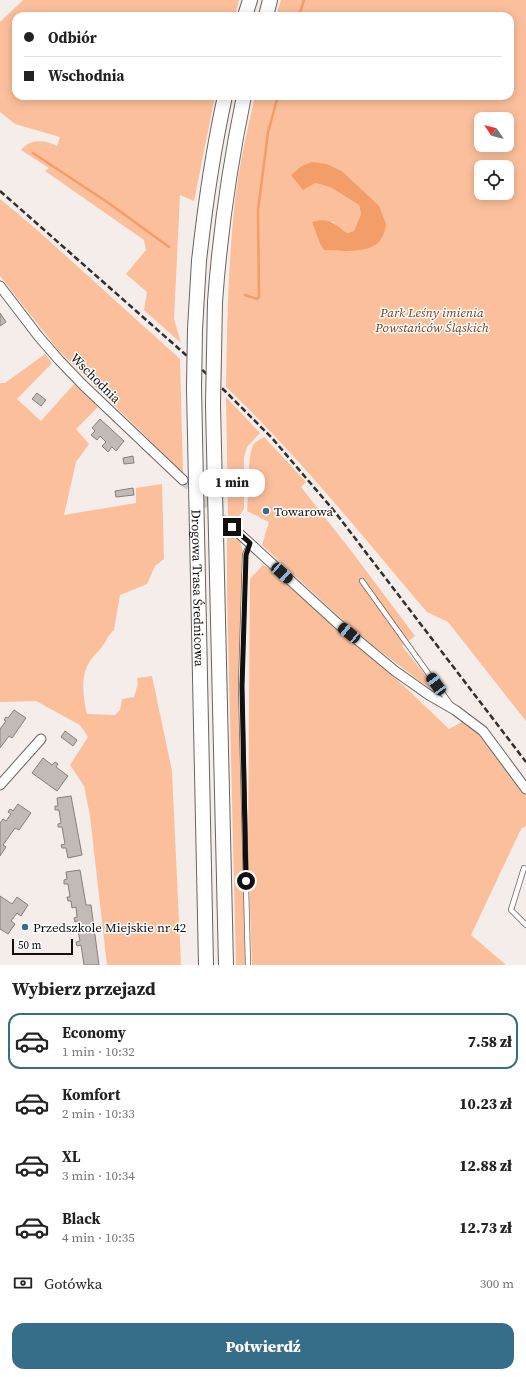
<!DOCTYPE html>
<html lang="pl">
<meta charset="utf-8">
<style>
:root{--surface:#fff;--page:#f6f6f6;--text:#222;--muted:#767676;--line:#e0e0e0;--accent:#366d88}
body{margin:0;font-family:"Source Serif 4",serif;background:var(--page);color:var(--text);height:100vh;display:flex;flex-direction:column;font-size:15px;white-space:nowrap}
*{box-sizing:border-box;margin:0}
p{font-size:13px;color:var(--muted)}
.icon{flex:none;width:22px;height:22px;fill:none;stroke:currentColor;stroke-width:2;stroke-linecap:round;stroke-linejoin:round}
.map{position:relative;height:965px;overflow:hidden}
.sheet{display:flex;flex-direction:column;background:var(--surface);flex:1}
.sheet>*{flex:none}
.guide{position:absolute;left:12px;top:12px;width:502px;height:88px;border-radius:12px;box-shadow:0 2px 10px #0003;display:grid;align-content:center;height:88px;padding:0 12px;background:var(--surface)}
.needle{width:26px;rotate:305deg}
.fabs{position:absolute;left:474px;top:112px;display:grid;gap:8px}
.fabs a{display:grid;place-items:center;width:40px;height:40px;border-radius:8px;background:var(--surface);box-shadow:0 2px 10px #0003;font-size:20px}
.scale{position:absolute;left:12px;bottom:10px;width:61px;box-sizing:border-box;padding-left:4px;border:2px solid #12100e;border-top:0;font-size:11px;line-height:14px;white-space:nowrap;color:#12100e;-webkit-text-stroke:3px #fff;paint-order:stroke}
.end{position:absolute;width:18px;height:18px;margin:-9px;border:5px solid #12100e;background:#fff;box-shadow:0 0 0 2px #fff}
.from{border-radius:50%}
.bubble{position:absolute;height:28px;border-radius:12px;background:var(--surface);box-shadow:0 2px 10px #0003;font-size:13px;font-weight:800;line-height:28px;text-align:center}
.car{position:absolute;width:12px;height:24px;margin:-12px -6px;border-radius:5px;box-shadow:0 0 3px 1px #0007;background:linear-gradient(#222 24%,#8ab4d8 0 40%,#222 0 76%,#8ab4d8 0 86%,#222 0)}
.guide b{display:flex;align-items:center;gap:14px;height:38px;font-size:15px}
.guide b+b{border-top:1px solid var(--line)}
.guide i{width:10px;height:10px;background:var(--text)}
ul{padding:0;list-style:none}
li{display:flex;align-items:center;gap:12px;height:56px;margin:0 8px 6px;padding:0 4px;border:2px solid transparent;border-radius:12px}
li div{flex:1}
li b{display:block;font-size:15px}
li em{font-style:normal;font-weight:800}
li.on{border-color:var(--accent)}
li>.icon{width:36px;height:36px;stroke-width:1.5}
h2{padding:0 12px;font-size:18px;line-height:48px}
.pay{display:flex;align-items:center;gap:10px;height:44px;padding:0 12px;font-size:15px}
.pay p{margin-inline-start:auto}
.action{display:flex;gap:8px;margin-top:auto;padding:8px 12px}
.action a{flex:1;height:46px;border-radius:12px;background:var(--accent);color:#fff;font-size:16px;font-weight:800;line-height:46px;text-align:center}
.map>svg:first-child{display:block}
.green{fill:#fcbf9b;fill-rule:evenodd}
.water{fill:#f39d68}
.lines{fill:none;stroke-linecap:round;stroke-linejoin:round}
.stream{stroke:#f39d68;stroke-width:2.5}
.building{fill:#c1bab7;stroke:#86807d}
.minor-tunnel{stroke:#d2ccc8;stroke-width:9;stroke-dasharray:9 4.5;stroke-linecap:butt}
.service-casing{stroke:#696460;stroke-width:6}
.minor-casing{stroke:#696460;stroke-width:11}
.primary-casing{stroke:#696460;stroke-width:16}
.service{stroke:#fff;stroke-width:4.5}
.minor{stroke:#fff;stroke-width:9}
.primary{stroke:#fff;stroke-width:14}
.rail{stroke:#312f2c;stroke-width:2.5;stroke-dasharray:6 3;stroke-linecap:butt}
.primary-bridge-casing{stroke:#696460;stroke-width:16;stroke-linecap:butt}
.primary-bridge{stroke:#fff;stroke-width:14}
.route{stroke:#12100e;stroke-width:5}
.poi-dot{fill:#366d88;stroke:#fff;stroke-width:1.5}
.labels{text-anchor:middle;stroke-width:3;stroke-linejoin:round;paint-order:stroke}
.park-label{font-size:13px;font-style:italic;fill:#753d18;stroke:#fff}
.street-label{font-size:13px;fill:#12100e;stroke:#fff}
.poi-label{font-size:13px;fill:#12100e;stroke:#fff;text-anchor:start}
</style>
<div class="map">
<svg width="526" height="965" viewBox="0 0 526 965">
<rect width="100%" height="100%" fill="#f4ede9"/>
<path class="green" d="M23,0H239L235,16H16V96H215L194,201L180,195L174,319L181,343L144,310L147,292L126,274L146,250L144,240L45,171L49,168L21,150C30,138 46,140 57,146L60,137L15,124L0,112V22Z
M281,0H526V721L448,622L427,612C362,536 299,456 226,387C227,325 228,263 235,201C239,166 247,131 255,96H510V16H276ZM481,119H507V145H481ZM327,164L342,171L379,207L347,251L324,250L320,244L312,222H333L347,233L354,231L361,214L359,205L330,187L315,183ZM481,167H507V193H481Z
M0,199L36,229L180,359L183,473L58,350L0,276Z
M45,354L52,363L17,399L41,421L74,384L98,407L76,429L89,444L76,462L64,515L136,503V488L162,484L164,559L155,566L147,584L120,595L114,630C108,635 106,642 101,648C99,651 95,654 93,657C79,673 83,696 87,714L115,715L120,710L122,699L134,697L138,684L137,678L152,676L172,771L181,965H107L90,816L84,786L70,765L88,737L80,725L36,701L0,702V383H5Z
M226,397L260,433L247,447L244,457V508C241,515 238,518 231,518L228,516Z
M264,437L306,482L301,487L349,548L415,636L402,646L434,686L429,688L371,644L337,615L262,545L269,522L247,511C249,497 247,452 254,444C256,441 261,439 264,437Z
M229,529L240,541L243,552L240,654L245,965H236L227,595V539Z
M263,565L272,570L404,686L449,729L464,721L481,735L526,796V826L521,829L471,935L506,965H252L248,845L250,579Z"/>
<path class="water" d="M312,162L327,164L342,171L379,206L386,224C385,229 384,235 381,239C373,254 339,251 324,250L320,244L312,222C329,217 335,224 347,233L354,231L361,214L359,205L330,187L315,183L303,190L291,175L302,166Z"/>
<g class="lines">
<path class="stream" d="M299,16L304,0
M33,153L110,204L169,247
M245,295L257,299L259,297L258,210L268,132L278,96"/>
</g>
<path class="building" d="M0,313L6,322L0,326Z
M37,393L46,400L41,406L32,399Z
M100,419L124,441L116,451L112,447L108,452L102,446L106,442L100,436L97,440L91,435L95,431L92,428Z
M133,456L134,463L124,464L123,458Z
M133,488L134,495L116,497L115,491Z
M265,508L269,512L267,514L263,511Z
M14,710L26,718L12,738L9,736L0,748V729L6,721L4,720L6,717L8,718Z
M65,731L77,740L73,746L61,737Z
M43,758L52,765L55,762L58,764L56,767L68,776L57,791L32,773Z
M71,796L82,855L68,858L66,848H62L61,845L65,844L62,827H58V824L61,823L59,810H55V806H58L57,798Z
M18,804L31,813L19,830L15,828L3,845L6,847L0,856V823L3,819L6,821L11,814L8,812L10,809L13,811Z
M80,870L86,905H91L99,965H84L81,945L77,946L76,942L80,941L78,931H80L78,921L75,922L74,918L77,917L76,907L72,908L71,901H68L67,897H70L68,884H64V880L67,879L66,872Z
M0,896L12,904L17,897L28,905L21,916L17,913L11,921L15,924L8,934L0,929Z"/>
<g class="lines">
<path class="minor-tunnel" d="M183,480L232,527"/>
<g class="service-casing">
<path id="service" d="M362,581L451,705
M524,868L511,910L526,925
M248,965L241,686L245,555L250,543"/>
</g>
<g class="minor-casing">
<path id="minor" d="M0,286L39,337L59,360L83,385L183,480
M232,527L337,623L395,671L429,695L455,710L483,731L526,789
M0,785L41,739"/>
</g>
<g class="primary-casing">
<g id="primary">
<path d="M245,16L250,0"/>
<path d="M266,16L270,0"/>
<path d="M199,261C205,206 213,151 225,96"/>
<path d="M215,302C220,232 230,164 244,96"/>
<path id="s1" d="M194,388L206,965"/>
<path d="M213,405L226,965"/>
</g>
</g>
<use href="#service" class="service"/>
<use href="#minor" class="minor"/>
<use href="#primary" class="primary"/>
<path class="rail" d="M0,191L186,355L225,391L272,438L335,512L526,762"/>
<g class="primary-bridge-casing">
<path id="primary-bridge" d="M194,388L195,329L199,261
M213,405L215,302"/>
</g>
<use href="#primary-bridge" class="primary-bridge"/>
</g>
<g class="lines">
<path class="route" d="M232,527L250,543L246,555L242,686L246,881"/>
</g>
<g class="poi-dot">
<circle cx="266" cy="511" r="4"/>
<circle cx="25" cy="927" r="4"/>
</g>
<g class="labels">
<g class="park-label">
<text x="432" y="317">Park Leśny imienia<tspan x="432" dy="15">Powstańców Śląskich</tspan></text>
</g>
<g class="street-label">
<text transform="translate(96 378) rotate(45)" y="5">Wschodnia</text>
<text dy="5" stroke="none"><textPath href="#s1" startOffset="200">Drogowa Trasa Średnicowa</textPath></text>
</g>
<g class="poi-label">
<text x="274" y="516">Towarowa</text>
<text x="33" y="932">Przedszkole Miejskie nr 42</text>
</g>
</g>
</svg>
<div class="fabs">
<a><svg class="needle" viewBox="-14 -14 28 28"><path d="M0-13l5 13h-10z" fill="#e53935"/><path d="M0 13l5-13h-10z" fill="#767676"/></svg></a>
<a><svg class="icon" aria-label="locate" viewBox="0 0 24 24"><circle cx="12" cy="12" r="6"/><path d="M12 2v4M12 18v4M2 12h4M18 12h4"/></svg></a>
</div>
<div class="scale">50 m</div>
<i class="end from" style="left:246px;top:881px"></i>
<i class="end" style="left:232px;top:527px"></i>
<div class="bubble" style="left:199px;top:469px;width:66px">1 min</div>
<i class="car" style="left:282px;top:573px;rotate:132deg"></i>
<i class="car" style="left:349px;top:633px;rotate:309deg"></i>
<i class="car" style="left:436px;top:684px;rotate:324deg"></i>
<div class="guide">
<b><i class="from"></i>Odbiór</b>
<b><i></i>Wschodnia</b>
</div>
</div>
<section class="sheet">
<h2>Wybierz przejazd</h2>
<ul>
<li class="on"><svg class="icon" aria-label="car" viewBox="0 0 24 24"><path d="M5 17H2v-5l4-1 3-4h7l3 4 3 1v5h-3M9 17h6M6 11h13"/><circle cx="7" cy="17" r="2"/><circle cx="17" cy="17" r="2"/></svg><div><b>Economy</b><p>1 min · 10:32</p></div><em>7.58 zł</em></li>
<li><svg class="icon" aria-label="car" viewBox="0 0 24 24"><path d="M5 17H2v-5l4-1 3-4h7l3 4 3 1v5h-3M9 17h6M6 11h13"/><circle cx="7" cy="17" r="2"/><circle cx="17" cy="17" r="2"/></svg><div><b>Komfort</b><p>2 min · 10:33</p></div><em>10.23 zł</em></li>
<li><svg class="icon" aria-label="car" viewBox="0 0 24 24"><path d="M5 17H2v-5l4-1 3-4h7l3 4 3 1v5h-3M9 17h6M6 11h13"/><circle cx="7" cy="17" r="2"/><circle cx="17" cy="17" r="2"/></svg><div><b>XL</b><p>3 min · 10:34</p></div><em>12.88 zł</em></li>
<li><svg class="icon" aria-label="car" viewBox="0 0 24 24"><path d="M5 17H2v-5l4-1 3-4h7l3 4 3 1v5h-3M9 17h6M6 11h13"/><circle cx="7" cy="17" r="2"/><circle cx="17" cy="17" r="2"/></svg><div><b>Black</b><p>4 min · 10:35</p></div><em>12.73 zł</em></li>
</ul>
<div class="pay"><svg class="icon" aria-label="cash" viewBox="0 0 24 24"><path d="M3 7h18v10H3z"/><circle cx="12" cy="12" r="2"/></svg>Gotówka<p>300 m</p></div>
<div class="action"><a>Potwierdź</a></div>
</section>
